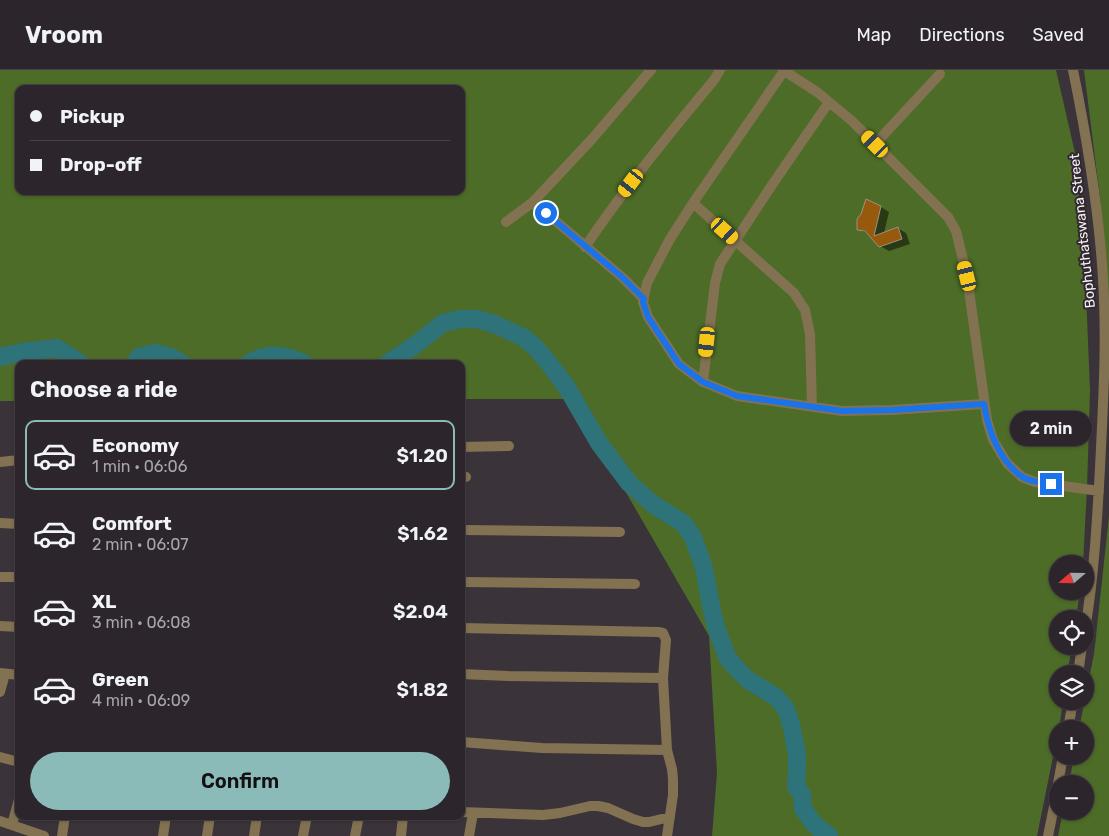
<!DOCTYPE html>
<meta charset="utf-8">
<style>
:root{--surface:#2c262c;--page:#342e34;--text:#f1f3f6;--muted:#a6a5a9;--line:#484348;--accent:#8bbbb9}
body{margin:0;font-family:Rubik,sans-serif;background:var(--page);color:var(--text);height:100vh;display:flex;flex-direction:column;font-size:19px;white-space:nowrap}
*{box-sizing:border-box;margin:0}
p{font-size:16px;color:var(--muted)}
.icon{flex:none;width:28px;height:28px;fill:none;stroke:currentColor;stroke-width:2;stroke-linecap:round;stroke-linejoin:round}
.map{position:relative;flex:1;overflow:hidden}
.details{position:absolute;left:15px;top:290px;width:450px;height:460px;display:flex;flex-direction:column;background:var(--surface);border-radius:10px;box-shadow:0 1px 4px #0004,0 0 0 1px var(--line)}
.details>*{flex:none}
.top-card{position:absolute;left:15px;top:15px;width:450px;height:110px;border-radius:10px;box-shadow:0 1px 4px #0004,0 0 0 1px var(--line);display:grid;align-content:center;height:110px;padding:0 15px;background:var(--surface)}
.needle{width:32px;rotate:250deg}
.tools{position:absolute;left:1049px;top:485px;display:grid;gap:10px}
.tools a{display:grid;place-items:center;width:45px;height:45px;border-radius:50%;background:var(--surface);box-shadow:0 1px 4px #0004,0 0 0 1px var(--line);font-size:25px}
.end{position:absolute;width:22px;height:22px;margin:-11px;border:6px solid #1a73e8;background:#fff;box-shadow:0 0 0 2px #fff}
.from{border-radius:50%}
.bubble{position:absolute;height:35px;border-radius:18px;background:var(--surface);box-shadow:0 1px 4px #0004,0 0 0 1px var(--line);font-size:16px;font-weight:600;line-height:35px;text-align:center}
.car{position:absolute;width:15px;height:30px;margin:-15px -8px;border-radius:6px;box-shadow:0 0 4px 1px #0007;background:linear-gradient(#f5c518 24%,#345 0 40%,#f5c518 0 76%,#345 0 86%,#f5c518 0)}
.top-card b{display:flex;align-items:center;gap:18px;height:48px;font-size:19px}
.top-card b+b{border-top:1px solid var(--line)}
.top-card i{width:12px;height:12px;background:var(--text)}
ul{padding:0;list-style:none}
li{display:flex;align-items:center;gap:15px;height:70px;margin:0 10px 8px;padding:0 5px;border:2px solid transparent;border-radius:10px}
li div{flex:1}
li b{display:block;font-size:19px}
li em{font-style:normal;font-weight:600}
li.selected{border-color:var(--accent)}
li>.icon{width:45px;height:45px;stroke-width:1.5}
h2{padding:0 15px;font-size:22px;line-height:60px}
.button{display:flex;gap:10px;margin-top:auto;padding:10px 15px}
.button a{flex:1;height:58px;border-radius:30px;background:var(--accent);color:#111;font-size:20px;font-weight:600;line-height:58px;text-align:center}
header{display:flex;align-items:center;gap:30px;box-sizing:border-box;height:70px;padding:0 25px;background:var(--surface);border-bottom:1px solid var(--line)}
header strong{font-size:24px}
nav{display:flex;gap:28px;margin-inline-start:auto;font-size:18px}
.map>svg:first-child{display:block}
.green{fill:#4c6c27;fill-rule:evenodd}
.shadow{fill:#0007}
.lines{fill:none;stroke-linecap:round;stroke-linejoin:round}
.river{stroke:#2e737a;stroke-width:18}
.building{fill:#97590c;stroke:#9b9188}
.minor{stroke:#827251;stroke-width:10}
.route{stroke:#1a73e8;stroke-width:6}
.labels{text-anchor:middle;stroke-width:4;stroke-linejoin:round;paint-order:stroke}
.street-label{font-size:14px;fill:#f7f1f6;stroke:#312930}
</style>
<header>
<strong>Vroom</strong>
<nav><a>Map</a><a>Directions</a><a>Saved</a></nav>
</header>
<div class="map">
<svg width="1109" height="766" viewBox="0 0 1109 766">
<rect width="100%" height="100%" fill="#3b333a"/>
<path class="green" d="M0,0H1056L1075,83L1085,197L1090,321L1087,418L1083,494H1058V521H1080L1076,549H1058V576H1072L1067,604H1058V631H1063L1059,659H1058L1057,667L1037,766H712L717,703L709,566L572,329H461V294H19V331H0ZM19,19H461V121H19Z
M1084,0H1109V247L1100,128Z
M1109,446V766H1058L1063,741H1085V714H1069L1074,686H1085V659H1079L1094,584Z"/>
<path class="shadow" d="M881,137L889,142L884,163L897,158L906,163L910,174L889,181L880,176L869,164L858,159Z"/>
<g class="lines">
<path class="river" d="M0,287L23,282L57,278L81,294
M135,294L139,287L155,283L171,287L183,294
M248,294C253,292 258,288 263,287C277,284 293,288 305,294
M387,294L415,275L443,253L460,249H476L494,254L523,267L535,277L547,291L566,316L599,373L629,413L654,435L683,453L693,467L704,498L712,541L716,557L727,587L737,599L748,610L776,627L786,639L791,654L797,684V700L796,717L802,724L803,739L814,754L829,766"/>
</g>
<path class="building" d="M866,129L881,136L874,166L898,157L902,169L879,177L865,161L857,160V149L861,144Z"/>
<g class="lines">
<path class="minor" d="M783,0L817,22L852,51L948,147L956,161L967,206L987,350L993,370L1007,393L1022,407L1035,412L1099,421
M1073,0C1087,69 1099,139 1103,209C1107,272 1103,335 1100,398C1097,452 1094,506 1085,560
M784,1L695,130L670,169L647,213L643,232L648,247L679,294L703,312L737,326L842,341L891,340L984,334
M875,74L940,4
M533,132L622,207L644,229
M693,133L794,223L805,240L810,264L812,336
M506,152L533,132L592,69L651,0
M585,177C625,118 669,64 714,10L720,0
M703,312L715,213L720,194L774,112L829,32
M461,377L509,376
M0,392L19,390
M461,407H466
M0,453L19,454
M461,460L620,462
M0,507H19
M461,512L635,514
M0,556L19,557
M461,558L658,562L663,563L666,570L663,608L667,680L672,699L673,709V725L667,766
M0,603L19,605
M461,604L508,606L663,608
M1078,604L1082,576
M0,622L5,604
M1068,659L1073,631
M461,672L542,678L667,680
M0,687L19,692
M1058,714L1063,686
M461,742L543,745L560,743L590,736H598L608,738L633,749L643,752H649L670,747
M0,751L44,766
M12,755L19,729
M62,766L65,746
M163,766L166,746
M207,766L210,746
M254,766L257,746
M303,766L307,746
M355,766L359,746
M401,766L403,746
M469,766L473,743
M1048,766L1058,717"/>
</g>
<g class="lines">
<path class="route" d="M546,143L622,207L644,229L643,232L648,247L679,294L703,312L737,326L842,341L891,340L984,334C988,360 999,390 1021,406C1029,412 1042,412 1051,414"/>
</g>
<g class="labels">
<g class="street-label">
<text transform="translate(1082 161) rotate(-96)" y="5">Bophuthatswana Street</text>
</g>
</g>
</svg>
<div class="tools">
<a><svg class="needle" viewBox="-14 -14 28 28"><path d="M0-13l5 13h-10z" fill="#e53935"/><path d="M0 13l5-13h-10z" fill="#a6a5a9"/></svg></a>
<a><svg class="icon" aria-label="locate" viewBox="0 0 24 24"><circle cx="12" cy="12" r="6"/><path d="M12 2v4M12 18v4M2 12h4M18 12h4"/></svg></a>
<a><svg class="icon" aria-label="layers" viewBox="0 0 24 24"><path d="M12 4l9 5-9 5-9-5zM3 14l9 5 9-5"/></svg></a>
<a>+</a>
<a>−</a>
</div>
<i class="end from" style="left:546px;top:143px"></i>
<i class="end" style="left:1051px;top:414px"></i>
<div class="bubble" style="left:1010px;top:341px;width:82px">2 min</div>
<i class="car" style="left:875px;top:74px;rotate:315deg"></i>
<i class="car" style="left:631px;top:113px;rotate:217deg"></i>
<i class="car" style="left:725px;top:161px;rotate:132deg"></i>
<i class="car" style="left:967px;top:206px;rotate:346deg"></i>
<i class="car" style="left:707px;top:272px;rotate:186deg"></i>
<div class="top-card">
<b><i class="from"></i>Pickup</b>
<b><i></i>Drop-off</b>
</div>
<section class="details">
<h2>Choose a ride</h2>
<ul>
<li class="selected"><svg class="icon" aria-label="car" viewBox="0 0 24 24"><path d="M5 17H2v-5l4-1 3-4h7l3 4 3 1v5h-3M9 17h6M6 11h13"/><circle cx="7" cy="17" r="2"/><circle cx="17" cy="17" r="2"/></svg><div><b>Economy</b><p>1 min · 06:06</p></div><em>$1.20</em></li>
<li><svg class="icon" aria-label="car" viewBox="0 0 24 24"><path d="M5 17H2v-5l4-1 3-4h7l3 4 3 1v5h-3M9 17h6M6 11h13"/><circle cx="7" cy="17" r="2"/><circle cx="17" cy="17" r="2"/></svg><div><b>Comfort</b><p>2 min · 06:07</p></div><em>$1.62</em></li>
<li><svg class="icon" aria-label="car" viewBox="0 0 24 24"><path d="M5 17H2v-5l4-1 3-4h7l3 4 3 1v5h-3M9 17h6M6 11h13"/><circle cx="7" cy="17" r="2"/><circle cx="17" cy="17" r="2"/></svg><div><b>XL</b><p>3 min · 06:08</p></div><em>$2.04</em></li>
<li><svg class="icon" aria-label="car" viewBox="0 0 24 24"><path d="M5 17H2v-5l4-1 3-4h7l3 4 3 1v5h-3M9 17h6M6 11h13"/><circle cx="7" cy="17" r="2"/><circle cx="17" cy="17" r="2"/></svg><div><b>Green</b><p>4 min · 06:09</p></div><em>$1.82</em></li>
</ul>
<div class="button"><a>Confirm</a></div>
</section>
</div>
